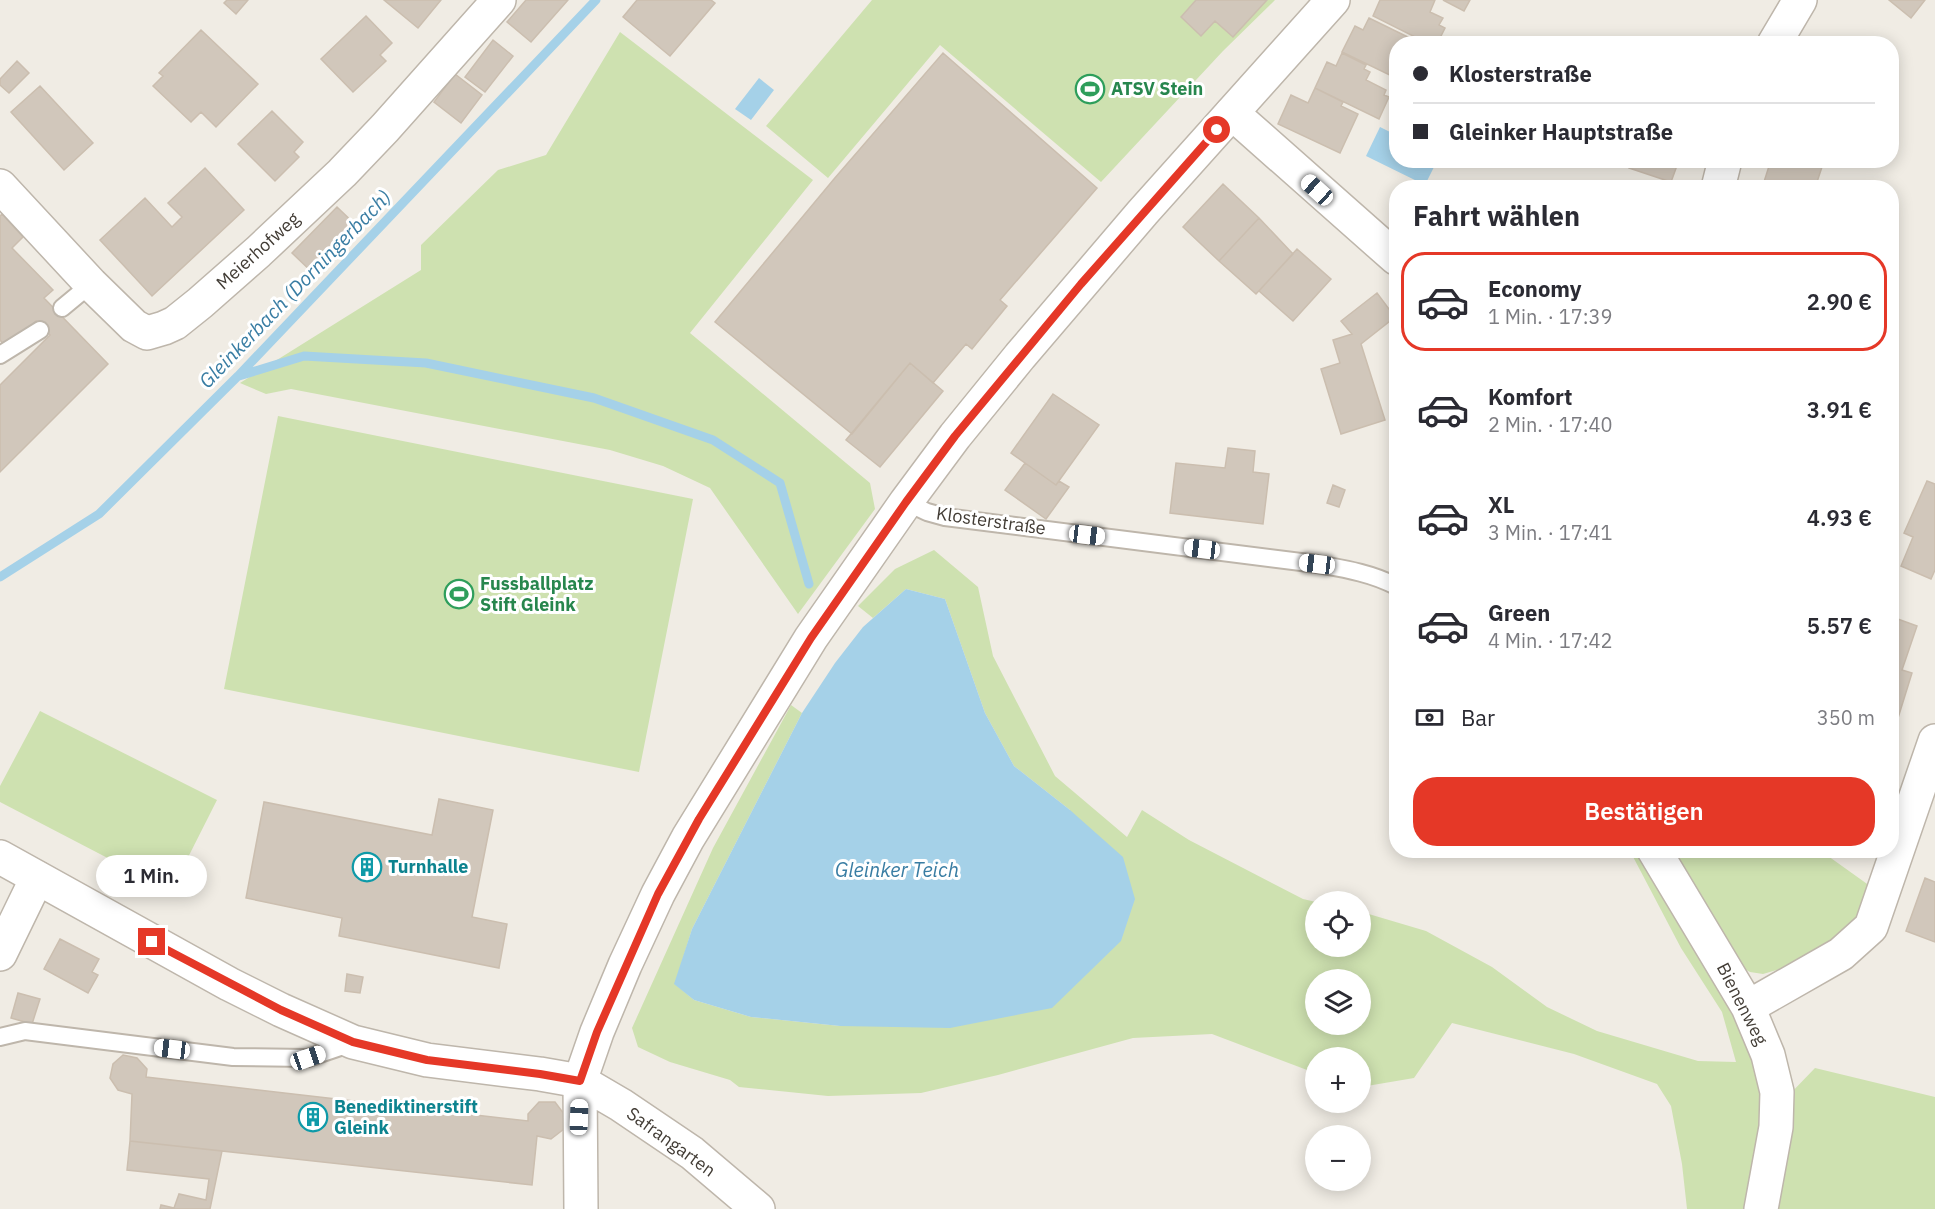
<!DOCTYPE html>
<html lang="de">
<meta charset="utf-8">
<style>
:root{--surface:#fff;--page:#f2f2f3;--text:#2b2b33;--muted:#7c7c81;--line:#e1e1e2;--accent:#e53827}
body{margin:0;font-family:"IBM Plex Sans",sans-serif;background:var(--page);color:var(--text);height:100vh;display:flex;flex-direction:column;font-size:22px;white-space:nowrap}
*{box-sizing:border-box;margin:0}
p{font-size:20px;color:var(--muted)}
.icon{flex:none;width:33px;height:33px;fill:none;stroke:currentColor;stroke-width:2;stroke-linecap:round;stroke-linejoin:round}
.map{position:relative;flex:1;overflow:hidden}
.sheet{position:absolute;left:1389px;top:180px;width:510px;height:678px;display:flex;flex-direction:column;background:var(--surface);border-radius:24px;box-shadow:0 3px 15px #0003}
.sheet>*{flex:none}
.hud{position:absolute;left:1389px;top:36px;width:510px;height:132px;border-radius:24px;box-shadow:0 3px 15px #0003;display:grid;align-content:center;height:132px;padding:0 24px;background:var(--surface)}
.controls{position:absolute;left:1305px;top:891px;display:grid;gap:12px}
.controls a{display:grid;place-items:center;width:66px;height:66px;border-radius:50%;background:var(--surface);box-shadow:0 3px 15px #0003;font-size:30px}
.end{position:absolute;width:27px;height:27px;margin:-14px;border:8px solid #e53827;background:#fff;box-shadow:0 0 0 3px #fff}
.from{border-radius:50%}
.bubble{position:absolute;height:42px;border-radius:21px;background:var(--surface);box-shadow:0 3px 15px #0003;font-size:20px;font-weight:600;line-height:42px;text-align:center}
.car{position:absolute;width:18px;height:36px;margin:-18px -9px;border-radius:8px;box-shadow:0 0 4px 2px #0007;background:linear-gradient(#fff 24%,#345 0 40%,#fff 0 76%,#345 0 86%,#fff 0)}
.hud b{display:flex;align-items:center;gap:21px;height:57px;font-size:22px}
.hud b+b{border-top:2px solid var(--line)}
.hud i{width:15px;height:15px;background:var(--text)}
ul{padding:0;list-style:none}
li{display:flex;align-items:center;gap:18px;height:99px;margin:0 12px 9px;padding:0 12px;border:3px solid transparent;border-radius:24px}
li div{flex:1}
li b{display:block;font-size:22px}
li em{font-style:normal;font-weight:600}
li.on{border-color:var(--accent)}
li>.icon{width:54px;height:54px;stroke-width:1.5}
h2{padding:0 24px;font-size:27px;line-height:72px}
.pay{display:flex;align-items:center;gap:15px;height:66px;padding:0 24px;font-size:22px}
.pay p{margin-inline-start:auto}
.action{display:flex;gap:12px;margin-top:auto;padding:12px 24px}
.action a{flex:1;height:69px;border-radius:24px;background:var(--accent);color:#fff;font-size:24px;font-weight:600;line-height:69px;text-align:center}
.map>svg:first-child{display:block}
.green{fill:#cee1b0;fill-rule:evenodd}
.water{fill:#a5d1e8}
.lines{fill:none;stroke-linecap:round;stroke-linejoin:round}
.stream{stroke:#a5d1e8;stroke-width:9}
.building{fill:#d1c7bb;stroke:#cbbeaf;stroke-width:1.5}
.service-casing{stroke:#beb6ab;stroke-width:20}
.minor-casing{stroke:#beb6ab;stroke-width:36}
.tertiary-casing{stroke:#beb6ab;stroke-width:36}
.service{stroke:#fff;stroke-width:16}
.minor{stroke:#fff;stroke-width:33}
.tertiary{stroke:#fff;stroke-width:33}
.route{stroke:#e53827;stroke-width:8}
.labels{text-anchor:middle;stroke-width:6;stroke-linejoin:round;paint-order:stroke}
.leisure-label{font-size:18px;font-weight:bold;fill:#27864d;stroke:#fff;text-anchor:start}
.street-label{font-size:18px;fill:#423c35;stroke:#fff}
.culture-label{font-size:18px;font-weight:bold;fill:#0d838f;stroke:#fff;text-anchor:start}
.water-label{font-size:20px;font-style:italic;fill:#397da3;stroke:#fff}
</style>
<div class="map">
<svg width="1935" height="1209" viewBox="0 0 1935 1209">
<rect width="100%" height="100%" fill="#f0ece4"/>
<path class="green" d="M872,0H1275L1223,51L1101,182L940,45L828,178L766,126Z
M620,32L813,180L690,333L870,483L875,509L798,614L710,488L663,466L610,450L291,389L266,394L240,383L421,270V245L498,170L546,155Z
M278,416L693,499L639,772L224,689Z
M934,550L978,587L993,656L1055,776L1127,837L1142,810L1189,840L1303,899L1316,902V946H1360L1362,912L1426,931L1492,967L1547,1007L1597,1031L1698,1061L1736,1062L1722,1012L1681,948L1630,851H1643L1738,1011L1767,1104L1746,1209H1687L1682,1164L1671,1106L1657,1084L1574,1054L1452,1023L1414,1078L1361,1087L1360,1058H1316L1315,1073L1212,1034L1133,1038L998,1075L921,1093L828,1096L739,1087L730,1080L670,1062L638,1047L632,1028L713,848L791,705L802,713L692,929L675,984L694,1000L751,1017L840,1026L1070,810L1014,766L985,713L945,599L906,589L873,618L858,606L895,569ZM1316,980H1360V1024H1316Z
M40,711L217,800L171,891L0,802V786Z
M1665,851H1821L1870,886L1853,929L1787,967L1763,974L1750,972L1737,965Z
M1815,1068L1935,1097V1209H1772L1788,1096Z"/>
<path class="water" d="M759,78L774,90L751,120L735,109Z
M1380,127L1396,135V160L1437,161L1425,185L1366,156Z
M906,589L945,599L985,713L1014,766L1070,810L1123,857L1135,899L1121,941L1052,1008L950,1028L840,1026L751,1017L694,1000L674,984L692,929L802,713L835,663L863,627Z"/>
<g class="lines">
<path class="stream" d="M239,376L304,356L426,363L594,398L713,440L780,483L809,584
M0,577L99,514L238,376L596,0"/>
</g>
<path class="building" d="M227,0H248L236,14L224,3Z
M384,0H441L418,28Z
M526,0H568L531,42L507,22Z
M637,0H711L715,3L670,56L623,17Z
M1196,0H1267L1233,37L1215,21L1201,36L1181,17Z
M1380,0H1435L1430,12L1443,18L1439,25L1445,28L1437,44H1429L1373,16Z
M1443,0H1470L1464,11Z
M1889,0H1925L1911,18Z
M366,16L392,43L380,55L386,61L353,92L321,59Z
M1369,18L1420,43L1396,44V78L1342,52L1355,26L1363,30Z
M201,30L258,84L216,127L201,112L191,122L153,86L163,76L159,73Z
M1828,37L1837,44H1824Z
M493,40L513,56L485,92L465,77Z
M943,53L1097,188L1000,300L1007,306L972,349L966,344L933,383L910,363L852,434L715,322L834,179Z
M1342,53L1366,65L1364,69L1370,72L1366,80L1386,90L1384,95L1389,97L1379,119L1315,88L1327,62L1336,66Z
M17,61L29,73L9,93L0,85V79Z
M455,74L482,95L461,123L434,102Z
M40,86L93,143L64,170L11,112Z
M1315,88L1343,102L1341,106L1358,114L1340,153L1278,124L1291,95L1308,103Z
M272,111L303,142L294,152L299,157L275,181L238,144Z
M1632,160H1679L1671,182L1629,168Z
M1771,160H1813L1823,164L1815,188H1762Z
M205,168L244,210L152,296L100,240L145,198L172,227L182,217L168,203Z
M1223,184L1259,218L1219,261L1183,227Z
M337,207L360,229L315,275L292,253Z
M2,214L23,237L12,248L53,290L44,298L108,364L0,472V385L50,335L36,321L7,348L0,340V216Z
M1259,218L1293,254L1256,294L1219,261Z
M1297,249L1331,279L1293,321L1259,291Z
M1377,293L1395,317L1361,344L1385,420L1341,434L1321,369L1340,363L1333,340L1352,334L1341,321Z
M910,363L943,391L880,467L846,440Z
M1053,394L1099,425L1056,485L1011,453Z
M1228,448L1255,451L1253,472L1269,474L1263,524L1170,513L1176,463L1225,468Z
M1025,463L1056,485L1059,481L1069,487L1046,519L1005,490Z
M1927,481L1935,484V570L1931,579L1901,566L1913,537L1904,533Z
M1333,485L1345,490L1339,507L1327,503Z
M1892,607L1898,609L1895,618L1917,626L1902,670L1912,673L1898,718L1892,716Z
M439,799L493,810L472,917L507,924L499,968L339,936L342,918L246,898L264,802L432,835Z
M1925,878L1935,882V942L1906,931Z
M60,939L99,959L92,972L98,975L88,993L44,969Z
M347,974L363,977L360,993L345,991Z
M18,993L40,999L32,1024L11,1018Z
M123,1055L137,1058L147,1069L146,1077L528,1121V1114L539,1102H555L564,1114V1129L551,1139L537,1136L532,1185L130,1141L132,1094L118,1090L110,1078L113,1064Z
M130,1141L222,1151L210,1209H160L161,1205L174,1208L179,1194L206,1200L209,1179L127,1170Z"/>
<g class="lines">
<g class="service-casing">
<path id="service" d="M62,308L91,284
M0,355L40,330
M906,502L927,512L945,517L1317,564C1345,569 1371,573 1396,586
M0,1037L25,1031L233,1057L308,1058L352,1043"/>
</g>
<g class="minor-casing">
<path id="minor" d="M1774,44L1800,0
M1232,113L1396,258
M0,186L91,284L134,326L147,333L164,328L175,323L200,303L258,252L342,173L385,128L499,0
M1718,188L1725,160
M1654,850L1748,1007L1768,1055L1777,1092L1776,1127L1761,1209
M0,954L37,878
M1748,1007L1841,954L1871,927L1935,741
M581,1209L580,1081L621,1105L692,1153L758,1209"/>
</g>
<g class="tertiary-casing">
<path id="tertiary" d="M0,857L229,984L281,1010L353,1042L427,1060L540,1074L580,1081L597,1032L625,965L658,894L688,838L811,638L906,502L955,436L1020,356L1143,212L1333,0"/>
</g>
<use href="#service" class="service"/>
<use href="#minor" class="minor"/>
<use href="#tertiary" class="tertiary"/>
</g>
<g class="lines">
<path class="route" d="M152,942L281,1010L353,1042L427,1060L540,1074L580,1081L597,1032L658,894L699,819L811,638L906,502L955,436L1081,284L1217,130"/>
</g>
<defs>
<g id="stadium-ring" transform="scale(1.5)"><circle r="9.5" fill="#fff" stroke="#2e9e5b" stroke-width="1.5"/><path d="M0-5a6.5 5 0 1 0 0 10a6.5 5 0 1 0 0-10ZM-3.5-1.8h7v3.6h-7Z" fill="#2e9e5b"/></g>
<g id="building-ring" transform="scale(1.5)"><circle r="9.5" fill="#fff" stroke="#0f9aa8" stroke-width="1.5"/><path d="M-4-6H4V6H1V3H-1V6H-4ZM-2.5-4.3h1.7v1.8h-1.7ZM.8-4.3h1.7v1.8H.8ZM-2.5-1h1.7V.8h-1.7ZM.8-1h1.7V.8H.8Z" fill="#0f9aa8"/></g>
</defs>
<g fill-rule="evenodd">
<use href="#stadium-ring" x="1090" y="89"/>
<use href="#stadium-ring" x="459" y="594"/>
<use href="#building-ring" x="367" y="867"/>
<use href="#building-ring" x="313" y="1117"/>
</g>
<g class="labels">
<g class="leisure-label">
<text x="1111" y="95">ATSV Stein</text>
<text x="480" y="590">Fussballplatz<tspan x="480" dy="21">Stift Gleink</tspan></text>
</g>
<g class="street-label">
<text transform="translate(258 251) rotate(-42)" y="6">Meierhofweg</text>
<text transform="translate(991 521) rotate(8)" y="6">Klosterstraße</text>
<text transform="translate(1742 1004) rotate(63)" y="6">Bienenweg</text>
<text transform="translate(671 1142) rotate(36)" y="6">Safrangarten</text>
</g>
<g class="culture-label">
<text x="388" y="873">Turnhalle</text>
<text x="334" y="1113">Benediktinerstift<tspan x="334" dy="21">Gleink</tspan></text>
</g>
<g class="water-label">
<text transform="translate(295 289) rotate(-46)" y="7">Gleinkerbach (Dorningerbach)</text>
<text x="897" y="877">Gleinker Teich</text>
</g>
</g>
</svg>
<div class="controls">
<a><svg class="icon" aria-label="locate" viewBox="0 0 24 24"><circle cx="12" cy="12" r="6"/><path d="M12 2v4M12 18v4M2 12h4M18 12h4"/></svg></a>
<a><svg class="icon" aria-label="layers" viewBox="0 0 24 24"><path d="M12 4l9 5-9 5-9-5zM3 14l9 5 9-5"/></svg></a>
<a>+</a>
<a>−</a>
</div>
<i class="end from" style="left:1217px;top:130px"></i>
<i class="end" style="left:152px;top:942px"></i>
<div class="bubble" style="left:96px;top:855px;width:111px">1 Min.</div>
<i class="car" style="left:1317px;top:190px;rotate:312deg"></i>
<i class="car" style="left:1087px;top:535px;rotate:97deg"></i>
<i class="car" style="left:1202px;top:549px;rotate:277deg"></i>
<i class="car" style="left:1317px;top:564px;rotate:277deg"></i>
<i class="car" style="left:172px;top:1049px;rotate:277deg"></i>
<i class="car" style="left:308px;top:1058px;rotate:71deg"></i>
<i class="car" style="left:579px;top:1117px;rotate:2deg"></i>
<div class="hud">
<b><i class="from"></i>Klosterstraße</b>
<b><i></i>Gleinker Hauptstraße</b>
</div>
<section class="sheet">
<h2>Fahrt wählen</h2>
<ul>
<li class="on"><svg class="icon" aria-label="car" viewBox="0 0 24 24"><path d="M5 17H2v-5l4-1 3-4h7l3 4 3 1v5h-3M9 17h6M6 11h13"/><circle cx="7" cy="17" r="2"/><circle cx="17" cy="17" r="2"/></svg><div><b>Economy</b><p>1 Min. · 17:39</p></div><em>2.90 €</em></li>
<li><svg class="icon" aria-label="car" viewBox="0 0 24 24"><path d="M5 17H2v-5l4-1 3-4h7l3 4 3 1v5h-3M9 17h6M6 11h13"/><circle cx="7" cy="17" r="2"/><circle cx="17" cy="17" r="2"/></svg><div><b>Komfort</b><p>2 Min. · 17:40</p></div><em>3.91 €</em></li>
<li><svg class="icon" aria-label="car" viewBox="0 0 24 24"><path d="M5 17H2v-5l4-1 3-4h7l3 4 3 1v5h-3M9 17h6M6 11h13"/><circle cx="7" cy="17" r="2"/><circle cx="17" cy="17" r="2"/></svg><div><b>XL</b><p>3 Min. · 17:41</p></div><em>4.93 €</em></li>
<li><svg class="icon" aria-label="car" viewBox="0 0 24 24"><path d="M5 17H2v-5l4-1 3-4h7l3 4 3 1v5h-3M9 17h6M6 11h13"/><circle cx="7" cy="17" r="2"/><circle cx="17" cy="17" r="2"/></svg><div><b>Green</b><p>4 Min. · 17:42</p></div><em>5.57 €</em></li>
</ul>
<div class="pay"><svg class="icon" aria-label="cash" viewBox="0 0 24 24"><path d="M3 7h18v10H3z"/><circle cx="12" cy="12" r="2"/></svg>Bar<p>350 m</p></div>
<div class="action"><a>Bestätigen</a></div>
</section>
</div>
